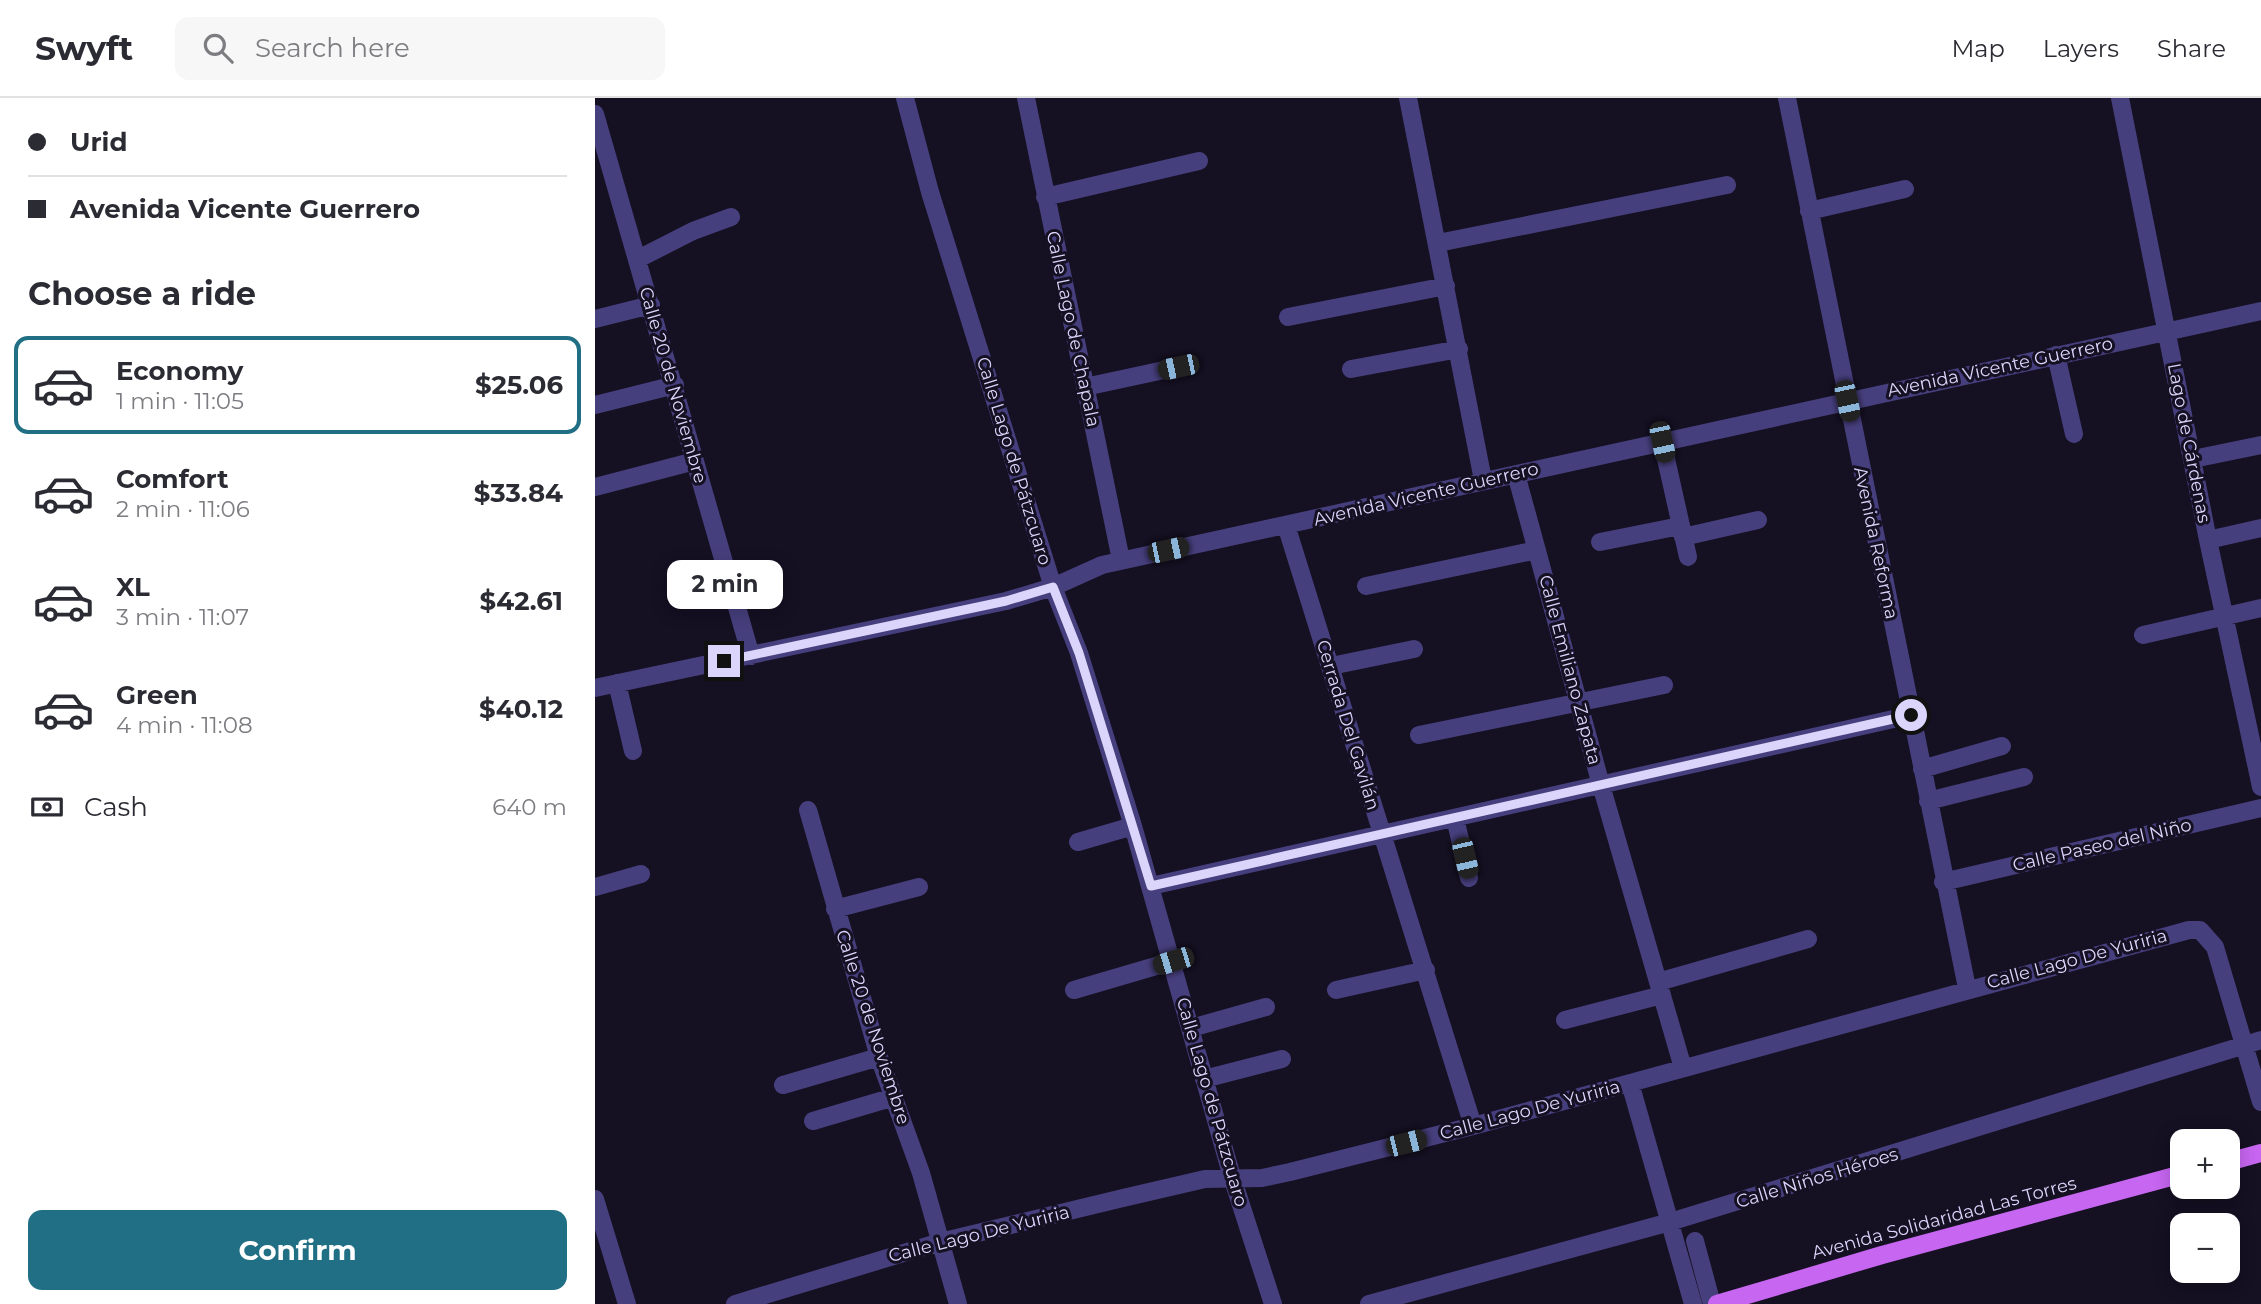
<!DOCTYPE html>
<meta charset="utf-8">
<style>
:root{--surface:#fff;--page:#f7f7f7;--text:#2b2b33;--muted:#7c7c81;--line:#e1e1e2;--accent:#216f84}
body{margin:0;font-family:Montserrat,sans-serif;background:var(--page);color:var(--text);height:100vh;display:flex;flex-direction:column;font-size:26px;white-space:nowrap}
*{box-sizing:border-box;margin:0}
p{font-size:23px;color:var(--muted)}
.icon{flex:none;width:38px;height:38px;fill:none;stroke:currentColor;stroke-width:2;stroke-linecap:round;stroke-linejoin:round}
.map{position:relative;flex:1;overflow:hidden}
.side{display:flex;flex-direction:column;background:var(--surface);width:595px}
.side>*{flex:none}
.guide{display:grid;align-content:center;height:154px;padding:0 28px;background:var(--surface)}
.tools{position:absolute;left:1575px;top:1031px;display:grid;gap:14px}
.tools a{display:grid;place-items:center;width:70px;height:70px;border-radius:14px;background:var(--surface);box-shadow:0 4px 18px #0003;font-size:35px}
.end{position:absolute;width:32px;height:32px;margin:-16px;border:9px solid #dcd5fb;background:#111;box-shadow:0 0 0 4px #111}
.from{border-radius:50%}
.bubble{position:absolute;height:49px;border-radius:14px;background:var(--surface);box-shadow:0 4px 18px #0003;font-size:23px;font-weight:700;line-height:49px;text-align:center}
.car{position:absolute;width:21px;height:42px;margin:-21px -10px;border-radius:9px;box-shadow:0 0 5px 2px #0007;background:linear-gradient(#222 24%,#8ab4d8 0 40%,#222 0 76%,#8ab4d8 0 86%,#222 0)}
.guide b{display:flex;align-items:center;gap:24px;height:66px;font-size:26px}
.guide b+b{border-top:2px solid var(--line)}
.guide i{width:18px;height:18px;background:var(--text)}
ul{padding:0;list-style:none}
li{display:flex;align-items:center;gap:21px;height:98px;margin:0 14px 10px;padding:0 14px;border:4px solid transparent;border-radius:14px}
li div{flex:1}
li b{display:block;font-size:26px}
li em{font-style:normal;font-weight:700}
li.on{border-color:var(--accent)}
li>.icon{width:63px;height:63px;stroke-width:1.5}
h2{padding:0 28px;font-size:32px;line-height:84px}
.pay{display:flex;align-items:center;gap:18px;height:77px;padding:0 28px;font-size:26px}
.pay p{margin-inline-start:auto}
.primary-button{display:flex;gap:14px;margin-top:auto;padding:14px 28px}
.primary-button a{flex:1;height:80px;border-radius:14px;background:var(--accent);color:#fff;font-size:28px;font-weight:700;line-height:80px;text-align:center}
header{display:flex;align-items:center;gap:42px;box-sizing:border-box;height:98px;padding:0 35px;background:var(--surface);border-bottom:2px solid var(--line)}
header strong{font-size:33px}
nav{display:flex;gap:38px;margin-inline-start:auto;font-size:24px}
.search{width:490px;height:63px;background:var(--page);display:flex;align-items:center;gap:18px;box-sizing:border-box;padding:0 24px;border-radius:14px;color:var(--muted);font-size:26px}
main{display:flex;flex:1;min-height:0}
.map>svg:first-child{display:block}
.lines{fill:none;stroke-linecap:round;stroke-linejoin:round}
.minor{stroke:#463f7d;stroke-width:18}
.major{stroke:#c766f1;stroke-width:18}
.route{stroke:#dcd5fb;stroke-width:9}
.labels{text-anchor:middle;stroke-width:6;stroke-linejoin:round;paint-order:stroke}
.street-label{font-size:18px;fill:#dcd5fb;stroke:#151022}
</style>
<header>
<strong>Swyft</strong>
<div class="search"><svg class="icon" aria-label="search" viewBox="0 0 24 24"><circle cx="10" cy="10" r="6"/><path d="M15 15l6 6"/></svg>Search here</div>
<nav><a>Map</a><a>Layers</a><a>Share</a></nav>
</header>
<main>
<section class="side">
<div class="guide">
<b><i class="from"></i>Urid</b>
<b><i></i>Avenida Vicente Guerrero</b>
</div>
<h2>Choose a ride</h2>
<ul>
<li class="on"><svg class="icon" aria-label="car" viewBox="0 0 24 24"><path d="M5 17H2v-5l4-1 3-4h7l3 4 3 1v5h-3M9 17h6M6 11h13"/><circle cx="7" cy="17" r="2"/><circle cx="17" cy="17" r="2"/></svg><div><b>Economy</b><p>1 min · 11:05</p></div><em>$25.06</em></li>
<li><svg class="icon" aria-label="car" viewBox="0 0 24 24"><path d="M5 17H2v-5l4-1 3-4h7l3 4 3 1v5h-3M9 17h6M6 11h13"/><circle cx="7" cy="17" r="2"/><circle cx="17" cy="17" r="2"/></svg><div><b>Comfort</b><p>2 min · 11:06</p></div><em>$33.84</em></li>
<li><svg class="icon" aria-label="car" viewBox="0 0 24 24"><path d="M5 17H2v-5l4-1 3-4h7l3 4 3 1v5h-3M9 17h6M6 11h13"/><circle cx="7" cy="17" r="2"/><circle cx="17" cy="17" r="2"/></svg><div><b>XL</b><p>3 min · 11:07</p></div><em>$42.61</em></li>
<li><svg class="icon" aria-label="car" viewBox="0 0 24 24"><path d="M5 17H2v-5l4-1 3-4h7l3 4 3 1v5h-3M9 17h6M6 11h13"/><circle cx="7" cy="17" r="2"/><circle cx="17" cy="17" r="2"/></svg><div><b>Green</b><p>4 min · 11:08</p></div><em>$40.12</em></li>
</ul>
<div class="pay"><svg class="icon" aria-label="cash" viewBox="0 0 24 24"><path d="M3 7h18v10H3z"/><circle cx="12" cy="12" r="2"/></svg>Cash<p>640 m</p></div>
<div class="primary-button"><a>Confirm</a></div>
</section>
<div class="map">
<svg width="1666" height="1206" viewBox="0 0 1666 1206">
<rect width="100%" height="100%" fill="#151022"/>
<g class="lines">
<path class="minor" d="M310,0L335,94L458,489L484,555L538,728L637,1079L678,1206
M431,0L526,462
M813,0L888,382
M1192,0L1372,890
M1525,0L1613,442L1666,689
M0,16L156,558
M450,99L604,63
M1214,113L1310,91
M843,145L1132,87
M43,161L98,133L136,119
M693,219L851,188
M0,221L56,207
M1461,257L1479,336
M756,271L864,251
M490,289L583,269
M0,307L80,287
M1067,343L1093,459
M1598,361L1666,347
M921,376L1006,687L1088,970
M0,389L100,363
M691,427L878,1028
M1088,439L1163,422
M1613,442L1666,430
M1005,444L1085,428
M771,488L942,452
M1548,537L1666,510
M736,568L819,551
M22,585L38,653
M0,590L411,503L458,489L507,467L1666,213
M824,637L1069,587
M1327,671L1407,648
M1333,703L1429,679
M213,712L284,959L326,1075L363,1206
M860,720L874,780
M483,744L538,728
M1348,784L1666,710
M556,788L1316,617
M0,789L46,776
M240,811L324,789
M1063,884L1213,841
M479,892L578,863
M741,892L831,872
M970,922L1067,897
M596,930L671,909
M609,981L687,961
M1035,985L1098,1206
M188,987L284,959
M218,1023L299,999
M0,1101L32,1206
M1100,1143L1117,1206
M140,1206L345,1144L528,1100L610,1081L667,1080L695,1074L878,1028L1594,832H1605L1620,849L1666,1004
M774,1206L1075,1124L1666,942"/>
<path class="major" d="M1633,1064L1666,1055
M1122,1206L1287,1157L1587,1076"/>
</g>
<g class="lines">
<path class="route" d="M129,563L411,503L458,489L484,555L556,788L1316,617"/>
</g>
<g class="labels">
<g class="street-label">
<text transform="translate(478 231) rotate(78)" y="6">Calle Lago de Chapala</text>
<text transform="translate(1405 269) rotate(-12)" y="6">Avenida Vicente Guerrero</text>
<text transform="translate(78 287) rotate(74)" y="6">Calle 20 de Noviembre</text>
<text transform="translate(1594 345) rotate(79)" y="6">Lago de Cárdenas</text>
<text transform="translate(419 363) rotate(73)" y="6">Calle Lago de Pátzcuaro</text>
<text transform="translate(831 396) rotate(-13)" y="6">Avenida Vicente Guerrero</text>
<text transform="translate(1281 445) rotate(78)" y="6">Avenida Reforma</text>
<text transform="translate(975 572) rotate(75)" y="6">Calle Emiliano Zapata</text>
<text transform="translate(753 627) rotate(73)" y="6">Cerrada Del Gavilán</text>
<text transform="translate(1507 747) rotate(-13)" y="6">Calle Paseo del Niño</text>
<text transform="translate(1482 861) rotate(-15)" y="6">Calle Lago De Yuriria</text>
<text transform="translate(278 929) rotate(72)" y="6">Calle 20 de Noviembre</text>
<text transform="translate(617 1004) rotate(74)" y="6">Calle Lago de Pátzcuaro</text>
<text transform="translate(935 1012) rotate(-15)" y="6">Calle Lago De Yuriria</text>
<text transform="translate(1222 1080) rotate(-17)" y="6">Calle Niños Héroes</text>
<text transform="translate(1349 1120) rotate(-15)" y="6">Avenida Solidaridad Las Torres</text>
<text transform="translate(384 1136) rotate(-14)" y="6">Calle Lago De Yuriria</text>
</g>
</g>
</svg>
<div class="tools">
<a>+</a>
<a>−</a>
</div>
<i class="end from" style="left:1316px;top:617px"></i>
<i class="end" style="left:129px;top:563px"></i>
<div class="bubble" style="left:72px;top:462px;width:116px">2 min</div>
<i class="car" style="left:583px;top:269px;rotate:258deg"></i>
<i class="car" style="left:1252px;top:303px;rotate:168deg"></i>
<i class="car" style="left:1067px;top:344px;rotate:168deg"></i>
<i class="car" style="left:573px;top:452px;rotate:78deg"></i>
<i class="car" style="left:870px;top:760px;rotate:167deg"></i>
<i class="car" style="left:578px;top:863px;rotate:253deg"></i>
<i class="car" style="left:811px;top:1045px;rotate:76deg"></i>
</div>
</main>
